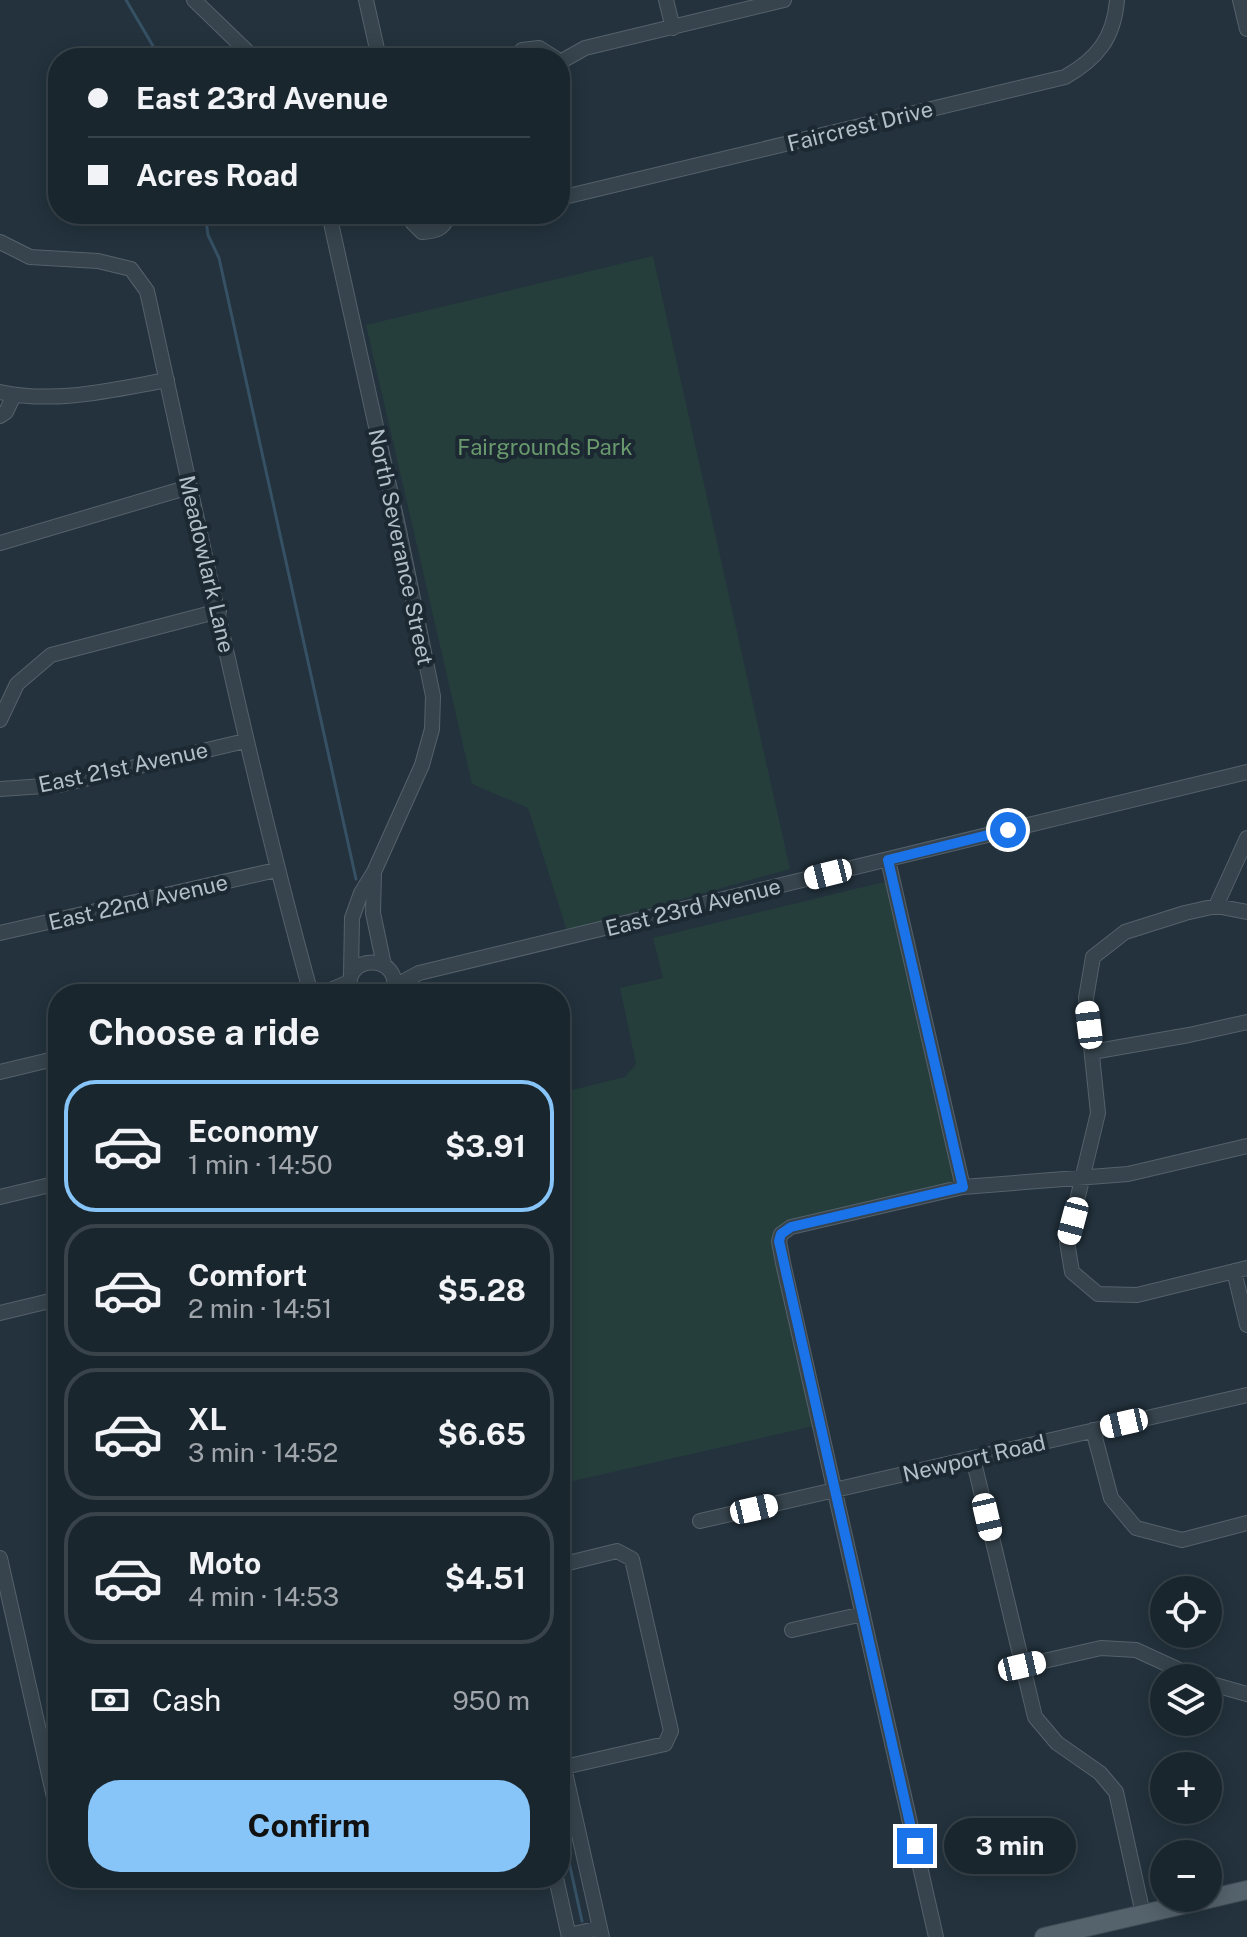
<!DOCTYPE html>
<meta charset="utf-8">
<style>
:root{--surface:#1a262e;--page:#232e36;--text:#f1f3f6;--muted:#9fa5aa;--line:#38434a;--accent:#87c5f9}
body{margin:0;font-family:"Public Sans",sans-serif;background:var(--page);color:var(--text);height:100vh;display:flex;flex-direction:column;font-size:30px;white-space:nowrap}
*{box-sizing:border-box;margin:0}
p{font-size:26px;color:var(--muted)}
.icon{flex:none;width:44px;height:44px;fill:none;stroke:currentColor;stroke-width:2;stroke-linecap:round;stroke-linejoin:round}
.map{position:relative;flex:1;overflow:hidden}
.side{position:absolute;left:48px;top:984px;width:522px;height:904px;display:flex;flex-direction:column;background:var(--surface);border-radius:32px;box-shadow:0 4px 20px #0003,0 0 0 2px var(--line)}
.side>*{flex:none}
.top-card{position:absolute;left:48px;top:48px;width:522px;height:176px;border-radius:32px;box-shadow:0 4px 20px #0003,0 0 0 2px var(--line);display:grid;align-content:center;height:176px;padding:0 40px;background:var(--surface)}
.buttons{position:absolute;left:1150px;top:1576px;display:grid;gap:16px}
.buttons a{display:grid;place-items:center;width:72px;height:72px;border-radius:50%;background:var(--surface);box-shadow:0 4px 20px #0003,0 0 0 2px var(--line);font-size:40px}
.end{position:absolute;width:36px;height:36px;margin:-18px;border:10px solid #1a73e8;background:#fff;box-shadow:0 0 0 4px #fff}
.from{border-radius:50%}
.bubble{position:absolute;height:56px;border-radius:28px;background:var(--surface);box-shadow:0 4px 20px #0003,0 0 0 2px var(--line);font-size:26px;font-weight:700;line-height:56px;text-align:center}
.car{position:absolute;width:24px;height:48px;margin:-24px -12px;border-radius:10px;box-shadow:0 0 6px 2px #0007;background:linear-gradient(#fff 24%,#345 0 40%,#fff 0 76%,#345 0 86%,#fff 0)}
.top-card b{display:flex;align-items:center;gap:28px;height:76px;font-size:30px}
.top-card b+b{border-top:2px solid var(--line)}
.top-card i{width:20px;height:20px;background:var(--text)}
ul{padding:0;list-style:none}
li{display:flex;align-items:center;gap:24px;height:132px;margin:0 16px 12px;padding:0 24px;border:4px solid var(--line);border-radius:32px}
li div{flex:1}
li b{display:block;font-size:30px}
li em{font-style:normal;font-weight:700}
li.active{border-color:var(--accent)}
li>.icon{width:72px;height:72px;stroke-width:1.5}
h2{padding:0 40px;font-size:36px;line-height:96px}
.pay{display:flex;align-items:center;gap:20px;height:88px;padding:0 40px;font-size:30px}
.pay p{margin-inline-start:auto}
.primary-button{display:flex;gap:16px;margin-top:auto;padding:16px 40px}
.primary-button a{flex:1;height:92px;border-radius:32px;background:var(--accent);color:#111;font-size:32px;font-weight:700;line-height:92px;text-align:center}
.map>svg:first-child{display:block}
.green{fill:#253e3c}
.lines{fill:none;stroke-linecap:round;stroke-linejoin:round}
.stream{stroke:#365164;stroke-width:3}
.minor-casing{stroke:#55616b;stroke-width:16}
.major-casing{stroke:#404d56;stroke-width:20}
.minor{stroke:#37444d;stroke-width:14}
.major{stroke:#55636d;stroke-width:18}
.route{stroke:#1a73e8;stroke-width:10}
.labels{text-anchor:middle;stroke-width:8;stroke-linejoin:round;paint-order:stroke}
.street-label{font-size:22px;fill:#b3bec8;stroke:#1c2932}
.park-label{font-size:22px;fill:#69996d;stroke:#1c2932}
</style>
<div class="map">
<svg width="1247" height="1937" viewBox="0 0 1247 1937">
<rect width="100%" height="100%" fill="#23323d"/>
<path class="green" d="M653,256L790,869L567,931L528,808L472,784L366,325Z
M888,881L955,1180L949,1185L785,1222C775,1228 771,1236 773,1248L814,1426L560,1484V1093L625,1077L636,1064L620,988L663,978L653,938Z"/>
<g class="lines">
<path class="stream" d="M126,0L160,58
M205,214L208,235L219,258L356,879
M560,1821L582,1921"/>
<g class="minor-casing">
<path id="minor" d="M194,0L254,58
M366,0L379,58
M666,0L673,28
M1240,0L1247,29
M516,58L522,50L539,48L555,58
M560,62L585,48L784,0
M560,198L1065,77C1097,59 1114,38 1117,0
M329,214L398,526L433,696L432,729L422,765L374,872L361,893L352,918L351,974
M412,214L413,223L422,232C437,231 443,229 449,215
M448,214L477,218L493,214
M0,242L30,257L98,261L131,269L147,291C199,526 247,762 311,994
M0,392C56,404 111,390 167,380
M0,416L6,412L14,395
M0,543L189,487
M0,720L17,684L51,655L219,611
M0,789L59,785L245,741
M888,860L963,1187
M374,875L373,913L384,965
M1216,906L1247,838
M1247,912L1216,906L1185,913L1125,932L1093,957L1086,998L1098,1113L1067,1242L1072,1272L1098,1294L1137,1295L1247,1268
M0,933L276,870
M395,986L419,973L1247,772
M321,994L349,982
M351,994C339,952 405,952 393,994
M1092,1052L1189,1035L1247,1022
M0,1072L58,1058
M0,1197L58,1183
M1234,1271L1247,1325
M0,1313L58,1299
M1093,1430L1111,1498L1136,1528L1182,1540L1247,1523
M973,1458L1035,1717L1057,1743L1100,1773L1116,1792L1143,1914
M700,1521L1247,1395
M0,1558L58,1815
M560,1565L617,1551L632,1559L671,1731L665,1744L560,1768
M792,1630L863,1614
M1022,1666L1101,1648L1136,1650L1197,1678
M1208,1683L1247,1694
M560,1750L602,1937
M556,1878L569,1937
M569,1935L600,1928
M936,1937L783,1263L779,1241L781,1234L791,1227L963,1187L1128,1174L1247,1146"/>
</g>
<g class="major-casing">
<path id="major" d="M1044,1937L1247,1890"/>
</g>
<use href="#minor" class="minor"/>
<use href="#major" class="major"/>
</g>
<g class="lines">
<path class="route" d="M915,1846L779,1241L781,1234L791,1227L963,1187L888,860L1008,830"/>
</g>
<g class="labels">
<g class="street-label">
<text transform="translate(860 126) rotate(-14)" y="8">Faircrest Drive</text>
<text transform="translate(401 547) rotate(78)" y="8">North Severance Street</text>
<text transform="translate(207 564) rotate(77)" y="8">Meadowlark Lane</text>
<text transform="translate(123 767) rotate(-12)" y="8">East 21st Avenue</text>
<text transform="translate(138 902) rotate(-13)" y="8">East 22nd Avenue</text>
<text transform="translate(693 907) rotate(-14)" y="8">East 23rd Avenue</text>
<text transform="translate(974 1458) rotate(-13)" y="8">Newport Road</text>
</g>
<g class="park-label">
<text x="545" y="455">Fairgrounds Park</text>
</g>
</g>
</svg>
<div class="buttons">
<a><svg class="icon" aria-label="locate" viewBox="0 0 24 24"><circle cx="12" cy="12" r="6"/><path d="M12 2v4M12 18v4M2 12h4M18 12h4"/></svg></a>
<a><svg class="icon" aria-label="layers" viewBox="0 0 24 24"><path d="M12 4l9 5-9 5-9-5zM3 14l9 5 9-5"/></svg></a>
<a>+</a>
<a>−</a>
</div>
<i class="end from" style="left:1008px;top:830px"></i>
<i class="end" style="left:915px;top:1846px"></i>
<div class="bubble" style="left:944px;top:1818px;width:132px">3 min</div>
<i class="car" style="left:828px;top:874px;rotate:256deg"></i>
<i class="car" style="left:1089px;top:1025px;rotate:353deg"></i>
<i class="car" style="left:1073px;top:1221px;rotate:195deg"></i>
<i class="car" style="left:1124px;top:1423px;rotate:257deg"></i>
<i class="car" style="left:754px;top:1509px;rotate:77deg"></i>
<i class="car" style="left:987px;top:1517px;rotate:167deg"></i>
<i class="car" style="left:1022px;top:1666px;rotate:77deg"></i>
<div class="top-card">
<b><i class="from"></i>East 23rd Avenue</b>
<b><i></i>Acres Road</b>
</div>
<section class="side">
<h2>Choose a ride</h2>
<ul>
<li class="active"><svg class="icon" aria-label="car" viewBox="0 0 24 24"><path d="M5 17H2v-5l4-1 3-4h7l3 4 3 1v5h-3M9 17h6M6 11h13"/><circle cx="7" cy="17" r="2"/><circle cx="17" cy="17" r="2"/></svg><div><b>Economy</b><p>1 min · 14:50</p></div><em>$3.91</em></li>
<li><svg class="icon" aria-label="car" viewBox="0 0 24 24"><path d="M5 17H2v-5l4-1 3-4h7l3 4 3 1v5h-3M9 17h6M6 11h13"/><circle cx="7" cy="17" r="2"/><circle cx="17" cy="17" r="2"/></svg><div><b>Comfort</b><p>2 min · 14:51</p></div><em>$5.28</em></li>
<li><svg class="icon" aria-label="car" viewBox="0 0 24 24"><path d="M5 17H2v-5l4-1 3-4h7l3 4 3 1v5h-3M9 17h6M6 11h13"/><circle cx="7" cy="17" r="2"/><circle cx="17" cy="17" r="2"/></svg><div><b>XL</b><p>3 min · 14:52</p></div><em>$6.65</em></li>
<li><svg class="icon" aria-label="car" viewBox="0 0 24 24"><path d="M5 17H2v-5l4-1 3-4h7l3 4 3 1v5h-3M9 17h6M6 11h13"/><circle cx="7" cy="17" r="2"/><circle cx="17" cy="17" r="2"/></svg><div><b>Moto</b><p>4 min · 14:53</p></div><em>$4.51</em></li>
</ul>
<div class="pay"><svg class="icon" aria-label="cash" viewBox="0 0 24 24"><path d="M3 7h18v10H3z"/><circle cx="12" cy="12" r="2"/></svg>Cash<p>950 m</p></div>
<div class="primary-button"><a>Confirm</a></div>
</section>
</div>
